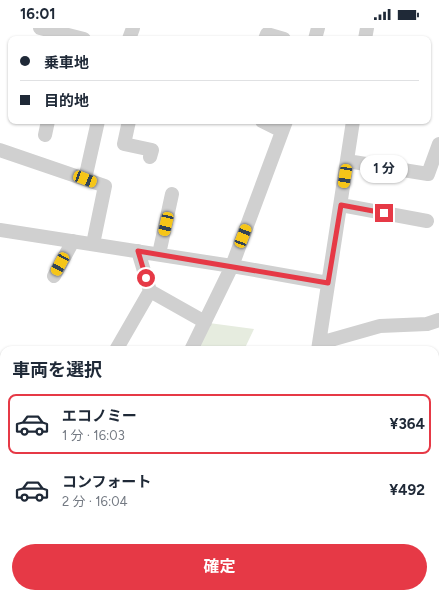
<!DOCTYPE html>
<html lang="ja">
<meta charset="utf-8">
<style>
:root{--surface:#fff;--page:#f2f2f3;--text:#1f2937;--muted:#747a83;--line:#e0e1e3;--accent:#e63946}
body{margin:0;font-family:Figtree,"Noto Sans JP",sans-serif;background:var(--page);color:var(--text);height:100vh;display:flex;flex-direction:column;font-size:15px;white-space:nowrap}
*{box-sizing:border-box;margin:0}
p{font-size:13px;color:var(--muted)}
.icon{flex:none;width:22px;height:22px;fill:none;stroke:currentColor;stroke-width:2;stroke-linecap:round;stroke-linejoin:round}
.map{position:relative;flex:1;overflow:hidden}
.sheet{position:absolute;left:0px;top:318px;width:439px;height:252px;display:flex;flex-direction:column;background:var(--surface);border-radius:12px 12px 0 0;box-shadow:0 1px 3px #0004}
.sheet>*{flex:none}
.hud{position:absolute;left:8px;top:8px;width:423px;height:88px;border-radius:8px;box-shadow:0 1px 3px #0004;display:grid;align-content:center;height:88px;padding:0 12px;background:var(--surface)}
.end{position:absolute;width:18px;height:18px;margin:-9px;border:5px solid #e63946;background:#fff;box-shadow:0 0 0 2px #fff}
.from{border-radius:50%}
.bubble{position:absolute;height:28px;border-radius:14px;background:var(--surface);box-shadow:0 1px 3px #0004;font-size:13px;font-weight:700;line-height:28px;text-align:center}
.car{position:absolute;width:12px;height:24px;margin:-12px -6px;border-radius:5px;box-shadow:0 0 3px 1px #0007;background:linear-gradient(#f5c518 24%,#345 0 40%,#f5c518 0 76%,#345 0 86%,#f5c518 0)}
.hud b{display:flex;align-items:center;gap:14px;height:38px;font-size:15px}
.hud b+b{border-top:1px solid var(--line)}
.hud i{width:10px;height:10px;background:var(--text)}
ul{padding:0;list-style:none}
li{display:flex;align-items:center;gap:12px;height:60px;margin:0 8px 6px;padding:0 4px;border:2px solid transparent;border-radius:8px}
li div{flex:1}
li b{display:block;font-size:15px}
li em{font-style:normal;font-weight:700}
li.on{border-color:var(--accent)}
li>.icon{width:36px;height:36px;stroke-width:1.5}
h2{padding:0 12px;font-size:18px;line-height:48px}
.button{display:flex;gap:8px;margin-top:auto;padding:8px 12px}
.button a{flex:1;height:46px;border-radius:24px;background:var(--accent);color:#fff;font-size:16px;font-weight:700;line-height:46px;text-align:center}
.status{display:flex;justify-content:space-between;align-items:center;height:28px;padding:0 20px;background:var(--surface);direction:ltr}
.status svg{height:11px;fill:currentColor}
.map>svg:first-child{display:block}
.green{fill:#e6ecdf}
.lines{fill:none;stroke-linecap:round;stroke-linejoin:round}
.minor{stroke:#d0d0d0;stroke-width:14}
.major{stroke:#ababab;stroke-width:18}
.rail-casing{stroke:#888;stroke-width:4.5}
.rail{stroke:#fff;stroke-width:3;stroke-dasharray:9;stroke-linecap:butt}
.route{stroke:#e63946;stroke-width:5}
</style>
<div class="status"><b>16:01</b><svg viewBox="0 0 49 12"><path d="M0 12V9h3v3zM5 12V6h3v6zM10 12V3h3v9zM15 12V0h3v12zM26 1h20v11H26zM47 4h2v5h-2z"/></svg></div>
<div class="map">
<svg width="439" height="570" viewBox="0 0 439 570">
<rect width="100%" height="100%" fill="#fff"/>
<path class="green" d="M209,295L254,301L244,322H196Z"/>
<g class="lines">
<path class="minor" d="M40,0L84,11
M129,11L133,0
M265,11L267,6L284,11
M315,11L318,0
M365,11L367,0
M129,93L124,116L152,122L150,129
M262,93L282,103
M45,107L48,93
M0,122L105,158L93,216
M347,133L428,146L439,116
M85,151L98,93
M341,177L427,193
M0,202L232,238L328,255
M138,223L150,263L205,294
M159,226L172,166
M54,248L73,213
M320,315L380,298L427,296L439,292
M116,322L150,263
M191,322L232,238L286,93
M318,322L353,93
M435,435L439,429
M0,465L4,466"/>
<path class="major" d="M435,521H439"/>
<g class="rail-casing">
<path id="rail" d="M0,553H4
M165,566L215,570"/>
</g>
<use href="#rail" class="rail"/>
</g>
<g class="lines">
<path class="route" d="M146,250L138,223L328,255L341,177L384,185"/>
</g>
</svg>
<i class="end from" style="left:146px;top:250px"></i>
<i class="end" style="left:384px;top:185px"></i>
<div class="bubble" style="left:360px;top:127px;width:48px">1 分</div>
<i class="car" style="left:345px;top:148px;rotate:189deg"></i>
<i class="car" style="left:85px;top:151px;rotate:111deg"></i>
<i class="car" style="left:166px;top:196px;rotate:193deg"></i>
<i class="car" style="left:243px;top:208px;rotate:21deg"></i>
<i class="car" style="left:60px;top:236px;rotate:208deg"></i>
<div class="hud">
<b><i class="from"></i>乗車地</b>
<b><i></i>目的地</b>
</div>
<section class="sheet">
<h2>車両を選択</h2>
<ul>
<li class="on"><svg class="icon" aria-label="car" viewBox="0 0 24 24"><path d="M5 17H2v-5l4-1 3-4h7l3 4 3 1v5h-3M9 17h6M6 11h13"/><circle cx="7" cy="17" r="2"/><circle cx="17" cy="17" r="2"/></svg><div><b>エコノミー</b><p>1 分 · 16:03</p></div><em>¥364</em></li>
<li><svg class="icon" aria-label="car" viewBox="0 0 24 24"><path d="M5 17H2v-5l4-1 3-4h7l3 4 3 1v5h-3M9 17h6M6 11h13"/><circle cx="7" cy="17" r="2"/><circle cx="17" cy="17" r="2"/></svg><div><b>コンフォート</b><p>2 分 · 16:04</p></div><em>¥492</em></li>
</ul>
<div class="button"><a>確定</a></div>
</section>
</div>
